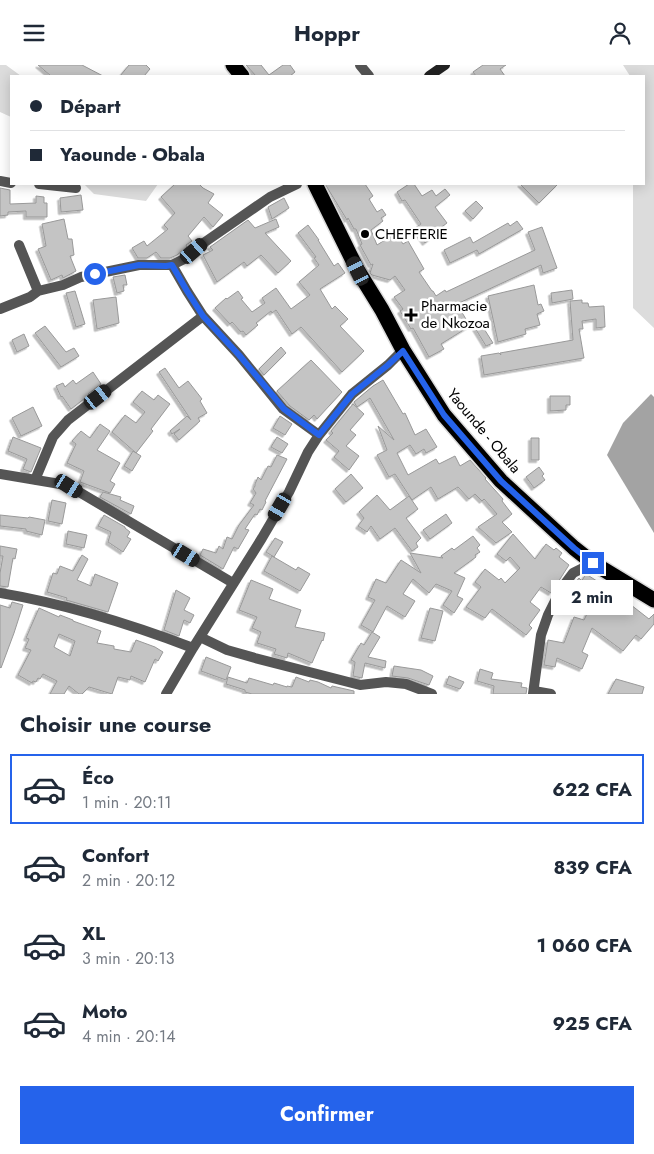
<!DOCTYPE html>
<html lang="fr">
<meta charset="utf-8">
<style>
:root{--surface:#fff;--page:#f2f2f3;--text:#1f2937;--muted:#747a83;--line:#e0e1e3;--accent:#2563eb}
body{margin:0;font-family:Jost,sans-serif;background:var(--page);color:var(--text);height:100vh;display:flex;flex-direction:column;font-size:19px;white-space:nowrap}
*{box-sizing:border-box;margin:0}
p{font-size:16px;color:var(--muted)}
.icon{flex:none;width:28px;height:28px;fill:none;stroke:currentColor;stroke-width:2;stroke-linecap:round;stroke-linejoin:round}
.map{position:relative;height:629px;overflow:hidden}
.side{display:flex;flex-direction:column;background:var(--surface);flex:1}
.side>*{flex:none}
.hud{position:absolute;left:10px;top:10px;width:635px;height:110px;border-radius:0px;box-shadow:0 2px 12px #0003;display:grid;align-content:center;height:110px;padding:0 20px;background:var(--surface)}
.end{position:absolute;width:22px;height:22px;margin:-11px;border:6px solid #2563eb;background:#fff;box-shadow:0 0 0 2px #fff}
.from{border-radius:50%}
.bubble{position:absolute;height:35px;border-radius:0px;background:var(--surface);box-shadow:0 2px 12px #0003;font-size:16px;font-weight:700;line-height:35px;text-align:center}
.car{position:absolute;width:15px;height:30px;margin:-15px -8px;border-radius:6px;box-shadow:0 0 4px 1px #0007;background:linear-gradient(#222 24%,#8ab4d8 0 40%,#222 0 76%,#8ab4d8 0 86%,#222 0)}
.hud b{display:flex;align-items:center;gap:18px;height:48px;font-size:19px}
.hud b+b{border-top:1px solid var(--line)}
.hud i{width:12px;height:12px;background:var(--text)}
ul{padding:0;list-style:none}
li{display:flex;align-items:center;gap:15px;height:70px;margin:0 10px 8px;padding:0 10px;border:2px solid transparent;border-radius:0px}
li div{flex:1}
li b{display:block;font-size:19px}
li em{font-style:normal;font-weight:700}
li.selected{border-color:var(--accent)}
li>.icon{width:45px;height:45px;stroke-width:1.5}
h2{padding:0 20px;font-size:22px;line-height:60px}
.primary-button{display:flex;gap:10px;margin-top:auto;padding:10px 20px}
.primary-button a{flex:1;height:58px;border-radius:0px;background:var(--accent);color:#fff;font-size:20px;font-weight:700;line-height:58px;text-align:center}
header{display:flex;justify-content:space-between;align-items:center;height:65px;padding:0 20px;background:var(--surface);font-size:22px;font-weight:700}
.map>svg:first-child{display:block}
.green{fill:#dcdcdc}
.water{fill:#a3a3a3}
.building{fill:#c4c4c4;stroke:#999;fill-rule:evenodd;filter:url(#shadow)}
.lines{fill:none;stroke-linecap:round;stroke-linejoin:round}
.highway-casing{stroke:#dbdbdb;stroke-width:18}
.street{stroke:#555;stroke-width:10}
.secondary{stroke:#222;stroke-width:10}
.highway{stroke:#000;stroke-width:15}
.route{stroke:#2563eb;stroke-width:6}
.poi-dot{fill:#000;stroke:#fff;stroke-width:2}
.labels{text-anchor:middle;stroke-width:5;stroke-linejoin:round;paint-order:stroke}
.poi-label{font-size:15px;fill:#000;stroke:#fff;text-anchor:start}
.street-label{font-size:15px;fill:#000;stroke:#fff}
</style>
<header><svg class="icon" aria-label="menu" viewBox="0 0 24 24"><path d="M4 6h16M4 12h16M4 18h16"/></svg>Hoppr<svg class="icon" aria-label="person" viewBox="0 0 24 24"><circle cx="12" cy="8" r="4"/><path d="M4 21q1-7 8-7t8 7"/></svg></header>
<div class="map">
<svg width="654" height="629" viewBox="0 0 654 629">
<defs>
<filter id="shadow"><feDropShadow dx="-2.5" dy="2.5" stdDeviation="0" flood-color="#0004"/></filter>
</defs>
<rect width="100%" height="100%" fill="#fff"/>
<path class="green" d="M0,0H6L21,11H11V52L0,47Z
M623,0H654V263L633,243V119H644V11H630Z
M84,119H158L146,136L94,129Z"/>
<path class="water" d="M651,329L654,332V468L607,390L623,358Z"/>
<path class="building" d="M38,0H82L103,11H51Z
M129,0H146L150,4L144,11H120Z
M246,0H261L269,10L283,0H290L295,7L290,11H256Z
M483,0H506L500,4L505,11H476L473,7Z
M175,119H199L203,123L214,129L208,138L223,150L213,162L204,152L188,171L192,176L186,180L187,182L177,190L170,193H161L156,187L147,193H138L132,183L144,176L147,181L168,164L164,160L175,148L161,132Z
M325,119H365L373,131L369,134L377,147L382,144L386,150L381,153L383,156L371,165L377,180L396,168L403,179L408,176L424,204L419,207L432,226H433L436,231L445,225L446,227L535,185L528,167L542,162L557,203L543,208L541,200L457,239L470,261L441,279L444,284L429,292L413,263L411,264L400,246L403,244L394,232L405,225L395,211L390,215L372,210L370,208L373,199L371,200L360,180L362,179L356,164H354L348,153L347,155Z
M409,119H414L422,131L432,125L436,131L445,124L450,130L435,142L447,158L436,166L438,168L425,178L415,163L421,159L405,135L402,136L397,127Z
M520,119H558L539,138Z
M0,123L10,125V139L36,138V131L44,132V138H47V152H26V146L8,147V150L0,151Z
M81,130L83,145L61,147L60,133Z
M284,133L289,143L272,154L268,142Z
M476,136L483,143L473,154L465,146Z
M64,154L68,174H72L74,190L70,191L76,206L63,213L62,210L51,215L38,184L46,181L42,159Z
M276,154L279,162L265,168L291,196L278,208L261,190L247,201L244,197L217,217L203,190L213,185L210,182L248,155L255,163Z
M517,156L523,164L479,189L477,185L450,198L444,185L470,172L473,178L508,158L510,161Z
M308,160L319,175H318L334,201L338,198L345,208L320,224L332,244L335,241L348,254L340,261L364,286L342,307L301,262L292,269L276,245L272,248L271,246L256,258L258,260L246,270L243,266L241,267L232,257L230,259L215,243L226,233L227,234L238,226L243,233L241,234L252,247L265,238L262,233L276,223L291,244L310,230L299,217L319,200L314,193L316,192L298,168Z
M125,210L127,220H123L124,226L117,228L113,212Z
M534,220L538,240L541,239L544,246L537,249L540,260L525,264L526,269L498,277L488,231Z
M572,225L573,234L552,238L551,228Z
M75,226L85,259L76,262L66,228Z
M116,232L119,258L97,264L93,235Z
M582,235V238H588L589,242L604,241L605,262L596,263V254L582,256L583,264H579L584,293L484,310L481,291L499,288L501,290L500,288L573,275L570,236Z
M481,259L493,278L486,281L475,263Z
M45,261L66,287L74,283L79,291L61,302L35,268Z
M24,269L29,281L17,287L12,275Z
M281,282L286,288L264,310L259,304Z
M311,295L342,327L317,354L314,350L309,355L290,341L277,326Z
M165,303L179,323L188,316L202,334L200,336L207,348L198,353L200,356L179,375L174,369L180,364L172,369L170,366L187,351L191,355L159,307Z
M93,307L101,319L88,329L89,330L71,344L62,331L61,332L56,321L63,318L65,322L73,315L76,319Z
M383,315L403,349L405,348L415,370L426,364L437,382L426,388L424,384L416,389L410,380L397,388L408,410L436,394L439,399L455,391L460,401L470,395L486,413L485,414L503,434L502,436L512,449L502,457L512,467L496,478L478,462L497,449L484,434L482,436L475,429L469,434L458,422L438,434L431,422L412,435L395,409L389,412L377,390L387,385L378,361L394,375L370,333L357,342L354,337L373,321Z
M142,326L154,335L158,330L170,339L151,364L153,366L136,388L112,367L125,350L136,358L145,347L133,337Z
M550,331H570V340H566V345L550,346Z
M353,339L364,349L350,365L356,370L346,381L359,391L349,405L334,392L339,386L326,375L333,368L331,366Z
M33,342L42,361L21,371L12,353Z
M280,351L292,359L285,370L273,363Z
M100,359L110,366L97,385L120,398L110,416L115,419L110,428L80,417L84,406L67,398L76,379L72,376L81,366L90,373Z
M13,372L41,383L31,407L23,404L27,394L8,386Z
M277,372L288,379L282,388L271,382Z
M531,373H539V395H531Z
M133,386L141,391L132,406L124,401Z
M277,390L287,394L265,436L266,437L262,445L260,444L257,450L255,449L245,464L249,465L238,484L234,482L223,504L200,490L203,484L216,488L219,481L223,484L227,472L232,474L239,460L254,440L250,438L256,428L253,424L255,421V419L258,412L261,415L268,401L271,402Z
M539,402L544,409L542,411L545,415L534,423L526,412Z
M351,409L363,423L346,437L335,424Z
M103,427L121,432L120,435L134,441L131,449L100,432Z
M377,430L390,445L409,431L418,444L406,453L421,473L416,478L418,482L412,486L395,463L380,474L371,461L367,467L358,461L364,453L359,447Z
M52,435L66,438L62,459L48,456Z
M446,449L452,458L430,474L423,465Z
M0,450L28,453L29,452L45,455L42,470L26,466V464L0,461Z
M104,450L125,462V463L130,467L127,472L131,474L123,487L108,477L111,467L98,461Z
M68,466L87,470L84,483L66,479Z
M513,469L535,494L546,479L554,485L556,483L562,488L559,492L569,500L551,528L541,522L530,537L540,545L529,560L532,563L526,570L492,544L485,553L466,542L481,522L475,517L485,504L499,515L501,513L505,518L520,503L510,492L506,496L497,489Z
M473,471L480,480L477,483L480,487L475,490L476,492L454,508L465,513L457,531L463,534L454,548L443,540L452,526L436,519L429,528L413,514L403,529L415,536L405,552L387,541L373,567L361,560L375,535L368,532L376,514L386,518L401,495L421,508L410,488L443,493L441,491L452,483L454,485Z
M275,473L283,477L274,492L266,487Z
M0,481L17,484L15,494L13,493L8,522L0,521V508L3,491H0Z
M82,490L88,494L77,515L91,521L95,509L118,518L108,547L66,535L67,533L47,527L53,508L57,509L60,501L73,506Z
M272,491L296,505L298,502L310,509L300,526L264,506Z
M586,509L600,518L595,526L581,517Z
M579,513L582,516L572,528L575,529L572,533L575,535L567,546L560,541L567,528Z
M251,515L273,524L269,534L301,545L295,562L325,568L323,576L322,575L312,598L288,588L287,593L274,589L276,584L257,578L261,567L252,563L257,552L239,545Z
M176,525L190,533L184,545L194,550L190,558L184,555L179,571L164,565Z
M598,526L613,534L617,529L649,554L654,549V559L641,574L636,570L623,586L592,563L582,587L588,590L582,604L557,593L555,602L544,600L548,575L564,578L574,552L584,555Z
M12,537L23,540L14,568L1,603L0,602V540L10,543Z
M39,543L59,552L60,550L73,555V556L101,566L97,578L114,581V584L131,587L136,575L155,582L163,587L158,596L155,594L145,617L131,611L130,615L118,612L112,629L89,622L82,629H79L69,621L64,629H50L57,616L43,609L40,614L38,613L36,617L33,616L32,618L18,610L31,585L25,583L29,574L26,573ZM59,569L75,576L70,591L54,582Z
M430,543L443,546L435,576L421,573Z
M372,567L380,572L368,592L386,596L385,603L365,598L362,613L353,611L355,597L351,595L361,578L364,580Z
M206,592L231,602L226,615L201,606Z
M394,601L421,605L433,611L429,620L408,613L392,611Z
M480,604L493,608L491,614L522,618L521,622L527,623L526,629H493L494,621L477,616Z
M449,611L464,617L460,624L446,619Z
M228,612L247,618L249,613L273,620L274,618L287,622V621L292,622L296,612L309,617L310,615L318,617L331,623L332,621L354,626V629H252L245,627V625L226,619Z
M616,614L644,622L642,629H608Z"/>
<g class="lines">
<g class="highway-casing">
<path id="highway" d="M233,0L242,11
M315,119L358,206L382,245L403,285L444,350L501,416L574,483L593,498L654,535"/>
</g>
<path class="street" d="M360,0L369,11
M0,116L11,118
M39,119L76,123
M19,180L38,226
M172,200L187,226L203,251L239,290L283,344L319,370
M0,244L30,232L38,226L63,220L81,212L139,200H172L184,194L205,177L270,132L297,119
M0,409L60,419L69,421L233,518
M35,415L53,372L68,355L203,251
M0,528C66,539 130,559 193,583
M200,572L227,585L255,593L360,620L386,617L406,619L432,629
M534,626L551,629
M166,629L193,583L262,473L289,427L308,387L319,370L352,329L388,300L403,285
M533,629L541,570L548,550L561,524L573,508L593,498"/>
<path class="secondary" d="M429,11L445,0"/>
<use href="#highway" class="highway"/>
</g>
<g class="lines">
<path class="route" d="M95,209L139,200L166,201L172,200L187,226L203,251L239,290L284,344L319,370L352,329L388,300L403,286L444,350L501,416L574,483L593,498"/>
</g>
<g class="poi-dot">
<circle cx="365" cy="169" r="5"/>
<path d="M408.5 242.5h5v5h5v5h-5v5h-5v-5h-5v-5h5z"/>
</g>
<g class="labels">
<g class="poi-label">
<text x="375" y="174">CHEFFERIE</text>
<text x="421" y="246">Pharmacie<tspan x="421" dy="17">de Nkozoa</tspan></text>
</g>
<g class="street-label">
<text transform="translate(484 366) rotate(50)" y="5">Yaounde - Obala</text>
</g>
</g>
</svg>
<i class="end from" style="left:95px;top:209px"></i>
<i class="end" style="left:593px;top:498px"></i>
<div class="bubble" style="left:551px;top:515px;width:82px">2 min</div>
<i class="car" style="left:194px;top:186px;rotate:49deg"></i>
<i class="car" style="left:358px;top:206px;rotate:334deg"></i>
<i class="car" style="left:98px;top:332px;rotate:52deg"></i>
<i class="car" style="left:69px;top:421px;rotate:122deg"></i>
<i class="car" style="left:280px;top:442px;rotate:210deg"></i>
<i class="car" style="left:186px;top:490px;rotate:121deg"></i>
<div class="hud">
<b><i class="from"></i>Départ</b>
<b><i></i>Yaounde - Obala</b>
</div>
</div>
<section class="side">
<h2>Choisir une course</h2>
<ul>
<li class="selected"><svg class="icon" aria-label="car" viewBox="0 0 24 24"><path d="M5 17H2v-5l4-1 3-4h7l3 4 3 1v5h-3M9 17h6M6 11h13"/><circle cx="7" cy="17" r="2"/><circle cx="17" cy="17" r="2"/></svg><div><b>Éco</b><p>1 min · 20:11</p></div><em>622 CFA</em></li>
<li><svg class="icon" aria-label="car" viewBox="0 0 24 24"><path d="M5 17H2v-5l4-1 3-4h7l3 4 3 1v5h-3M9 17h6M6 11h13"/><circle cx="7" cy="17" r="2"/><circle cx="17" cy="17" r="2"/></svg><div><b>Confort</b><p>2 min · 20:12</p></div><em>839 CFA</em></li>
<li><svg class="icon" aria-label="car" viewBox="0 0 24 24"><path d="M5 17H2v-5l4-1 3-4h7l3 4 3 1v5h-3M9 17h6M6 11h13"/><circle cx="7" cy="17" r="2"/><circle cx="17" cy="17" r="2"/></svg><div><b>XL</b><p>3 min · 20:13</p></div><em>1 060 CFA</em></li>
<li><svg class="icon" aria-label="car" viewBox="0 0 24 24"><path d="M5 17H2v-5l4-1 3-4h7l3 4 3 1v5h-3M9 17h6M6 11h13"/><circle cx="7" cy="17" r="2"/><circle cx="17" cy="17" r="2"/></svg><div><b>Moto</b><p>4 min · 20:14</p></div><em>925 CFA</em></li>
</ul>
<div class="primary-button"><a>Confirmer</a></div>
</section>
